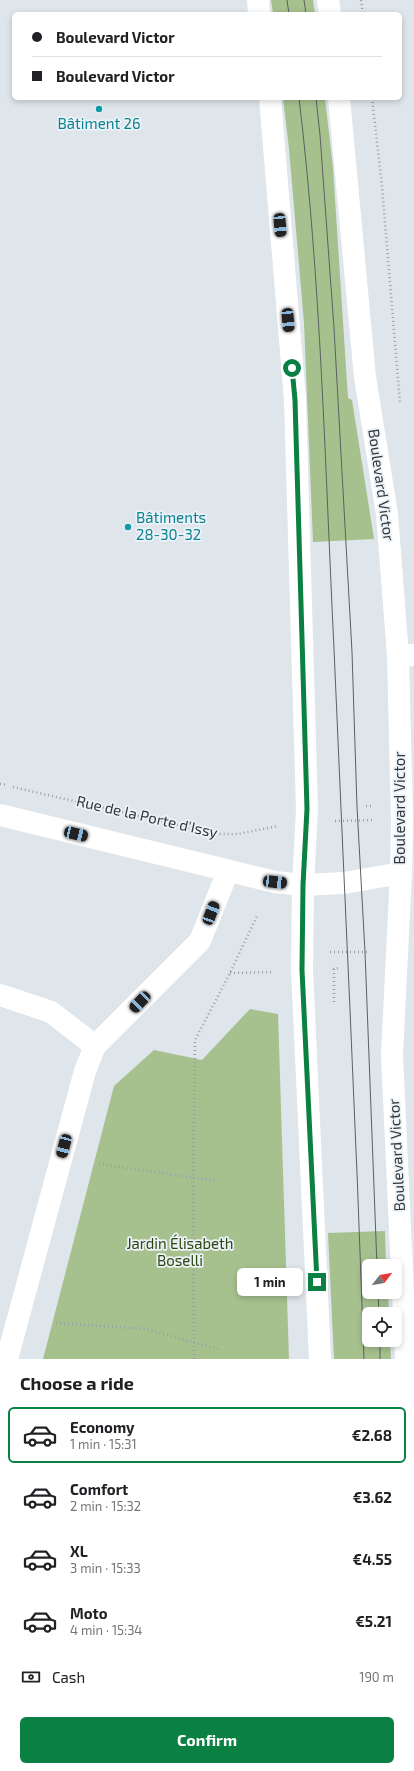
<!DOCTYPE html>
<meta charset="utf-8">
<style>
:root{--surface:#fff;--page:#f2f2f2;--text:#202124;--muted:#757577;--line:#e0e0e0;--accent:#0b8043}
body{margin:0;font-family:"Exo 2",sans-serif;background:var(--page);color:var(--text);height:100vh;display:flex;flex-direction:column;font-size:15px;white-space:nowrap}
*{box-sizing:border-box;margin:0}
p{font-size:13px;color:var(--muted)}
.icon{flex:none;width:22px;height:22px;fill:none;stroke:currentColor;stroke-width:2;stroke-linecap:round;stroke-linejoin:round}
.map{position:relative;height:1359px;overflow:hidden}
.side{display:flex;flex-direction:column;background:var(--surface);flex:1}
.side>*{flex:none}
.top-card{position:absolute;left:12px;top:12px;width:390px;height:88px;border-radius:6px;box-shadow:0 2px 6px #0003;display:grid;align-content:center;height:88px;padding:0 20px;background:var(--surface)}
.needle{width:26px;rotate:59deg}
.tools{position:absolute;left:362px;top:1259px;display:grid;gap:8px}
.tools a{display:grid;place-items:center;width:40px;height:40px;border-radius:6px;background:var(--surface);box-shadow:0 2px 6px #0003;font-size:20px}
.end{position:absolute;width:18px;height:18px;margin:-9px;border:5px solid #0b8043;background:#fff;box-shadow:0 0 0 2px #fff}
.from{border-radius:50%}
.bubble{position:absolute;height:28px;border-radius:6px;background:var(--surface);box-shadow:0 2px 6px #0003;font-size:13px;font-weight:700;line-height:28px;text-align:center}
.car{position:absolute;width:12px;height:24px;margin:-12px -6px;border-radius:5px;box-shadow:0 0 3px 1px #0007;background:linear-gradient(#222 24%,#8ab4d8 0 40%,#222 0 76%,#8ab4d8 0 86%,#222 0)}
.top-card b{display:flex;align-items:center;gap:14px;height:38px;font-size:15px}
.top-card b+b{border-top:1px solid var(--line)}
.top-card i{width:10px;height:10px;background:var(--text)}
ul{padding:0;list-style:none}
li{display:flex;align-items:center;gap:12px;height:56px;margin:0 8px 6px;padding:0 12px;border:2px solid transparent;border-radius:6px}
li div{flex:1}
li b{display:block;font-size:15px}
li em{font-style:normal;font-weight:700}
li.current{border-color:var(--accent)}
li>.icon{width:36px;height:36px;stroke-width:1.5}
h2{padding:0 20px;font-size:18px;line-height:48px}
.pay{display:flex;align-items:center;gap:10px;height:44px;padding:0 20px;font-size:15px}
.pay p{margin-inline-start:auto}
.primary-button{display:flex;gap:8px;margin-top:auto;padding:8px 20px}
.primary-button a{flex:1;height:46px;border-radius:6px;background:var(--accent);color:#fff;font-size:16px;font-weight:700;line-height:46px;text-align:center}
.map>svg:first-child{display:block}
.green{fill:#a6c08e}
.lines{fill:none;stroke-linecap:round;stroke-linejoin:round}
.path{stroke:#9ba0a4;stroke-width:2.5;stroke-dasharray:1 3;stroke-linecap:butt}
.minor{stroke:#fff;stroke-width:22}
.major{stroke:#fff;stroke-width:22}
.tram{stroke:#5c6063;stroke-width:1}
.route{stroke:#0b8043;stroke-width:5}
.culture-dot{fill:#0f9aa8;stroke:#ebf2f8;stroke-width:1.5}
.labels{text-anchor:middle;stroke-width:3.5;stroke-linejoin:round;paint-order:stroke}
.culture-label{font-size:15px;fill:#0d838f;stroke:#ebf2f8}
.street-label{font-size:15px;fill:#333638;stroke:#ebf2f8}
.park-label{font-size:15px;fill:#2e450e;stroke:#ebf2f8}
</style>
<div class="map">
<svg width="414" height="1359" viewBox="0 0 414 1359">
<rect width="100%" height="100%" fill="#dee5eb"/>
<path class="green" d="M271,0H313L315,14H273Z
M283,98H325L333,168L348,398L352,400L374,539L313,542L304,323L289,149Z
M250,1009L278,1014L289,1359H43L114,1086L154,1050L202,1060Z
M385,1231L386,1266H369V1292H388L389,1314H369V1340H390L391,1359H334L328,1233Z"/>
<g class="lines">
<path class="path" d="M361,0L363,14
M372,98L382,186L400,403
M0,784L8,785
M13,787L217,834H238L278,826
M366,806H373
M335,821L374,820
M330,952H369
M333,969L339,968
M334,969V1004
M230,973L274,972
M99,1164L217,1181
M56,1323L146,1329L221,1350
M194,1359L193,1178L195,1040L230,973L257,916"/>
<path class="minor" d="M398,656L414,655
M0,995L51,1012L95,1046
M7,1359L85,1071L95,1046L200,941L228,871"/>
<path class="major" d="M258,0L259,14
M328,0L330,14
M270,98L295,400L307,809L303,885L302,970L320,1359
M339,98L365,377L387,514L398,656L402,820L401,873L392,1055L406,1359
M0,815L275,882L303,885L344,883L401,873"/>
<path class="tram" d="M287,0L289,14
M304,0L306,14
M299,98C321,281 325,465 334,649C344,886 356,1122 364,1359
M316,98L320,135L334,328L352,652L357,807L365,952L377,1266
M378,1292L379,1314
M380,1340V1359"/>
</g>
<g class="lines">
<path class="route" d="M292,368L295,400L307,809L303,885L302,970L317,1282"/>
</g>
<g class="culture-dot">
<circle cx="99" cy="109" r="4"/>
<circle cx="128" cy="527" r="4"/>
</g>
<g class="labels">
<g class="culture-label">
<text x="99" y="129">Bâtiment 26</text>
<text x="136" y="523" text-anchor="start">Bâtiments<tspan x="136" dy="17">28-30-32</tspan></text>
</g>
<g class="street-label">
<text transform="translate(381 485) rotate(82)" y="5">Boulevard Victor</text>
<text transform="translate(400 808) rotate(-90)" y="5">Boulevard Victor</text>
<text transform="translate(147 817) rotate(13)" y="5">Rue de la Porte d'Issy</text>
<text transform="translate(397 1155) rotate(-93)" y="5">Boulevard Victor</text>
</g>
<g class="park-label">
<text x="180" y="1249">Jardin Élisabeth<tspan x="180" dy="17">Boselli</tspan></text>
</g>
</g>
</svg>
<div class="tools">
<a><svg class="needle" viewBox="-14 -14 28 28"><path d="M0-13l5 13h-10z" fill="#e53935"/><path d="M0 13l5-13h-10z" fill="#757577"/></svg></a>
<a><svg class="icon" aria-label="locate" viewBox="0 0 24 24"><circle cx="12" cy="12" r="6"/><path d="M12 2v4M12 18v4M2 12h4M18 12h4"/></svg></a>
</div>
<i class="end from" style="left:292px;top:368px"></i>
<i class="end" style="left:317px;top:1282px"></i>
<div class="bubble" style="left:237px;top:1268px;width:66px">1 min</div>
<i class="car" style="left:280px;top:225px;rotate:175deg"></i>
<i class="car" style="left:288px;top:320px;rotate:175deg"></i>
<i class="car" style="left:76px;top:834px;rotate:103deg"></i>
<i class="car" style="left:275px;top:882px;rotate:96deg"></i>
<i class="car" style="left:211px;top:913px;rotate:21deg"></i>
<i class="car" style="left:140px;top:1002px;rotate:224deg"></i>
<i class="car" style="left:64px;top:1146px;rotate:195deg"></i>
<div class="top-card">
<b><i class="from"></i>Boulevard Victor</b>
<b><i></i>Boulevard Victor</b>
</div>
</div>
<section class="side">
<h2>Choose a ride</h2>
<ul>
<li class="current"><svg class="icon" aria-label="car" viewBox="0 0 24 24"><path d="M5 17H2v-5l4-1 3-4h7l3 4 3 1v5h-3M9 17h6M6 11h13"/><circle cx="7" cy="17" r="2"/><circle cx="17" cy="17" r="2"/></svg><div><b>Economy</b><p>1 min · 15:31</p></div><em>€2.68</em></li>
<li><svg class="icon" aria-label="car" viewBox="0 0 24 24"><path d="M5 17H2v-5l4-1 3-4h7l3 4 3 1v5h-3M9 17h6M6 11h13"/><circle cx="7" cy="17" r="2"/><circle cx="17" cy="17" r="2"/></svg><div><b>Comfort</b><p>2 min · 15:32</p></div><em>€3.62</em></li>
<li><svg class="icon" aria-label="car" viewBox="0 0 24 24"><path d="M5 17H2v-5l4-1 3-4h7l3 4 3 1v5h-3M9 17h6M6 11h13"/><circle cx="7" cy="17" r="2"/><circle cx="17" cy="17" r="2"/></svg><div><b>XL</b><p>3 min · 15:33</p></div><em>€4.55</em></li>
<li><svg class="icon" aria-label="car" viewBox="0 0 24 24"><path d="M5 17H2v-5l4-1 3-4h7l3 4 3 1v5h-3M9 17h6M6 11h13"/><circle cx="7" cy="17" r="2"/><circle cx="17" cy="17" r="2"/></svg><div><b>Moto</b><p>4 min · 15:34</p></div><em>€5.21</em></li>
</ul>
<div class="pay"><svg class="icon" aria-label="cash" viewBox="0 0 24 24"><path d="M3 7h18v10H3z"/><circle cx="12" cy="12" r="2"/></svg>Cash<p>190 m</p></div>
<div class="primary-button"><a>Confirm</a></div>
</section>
